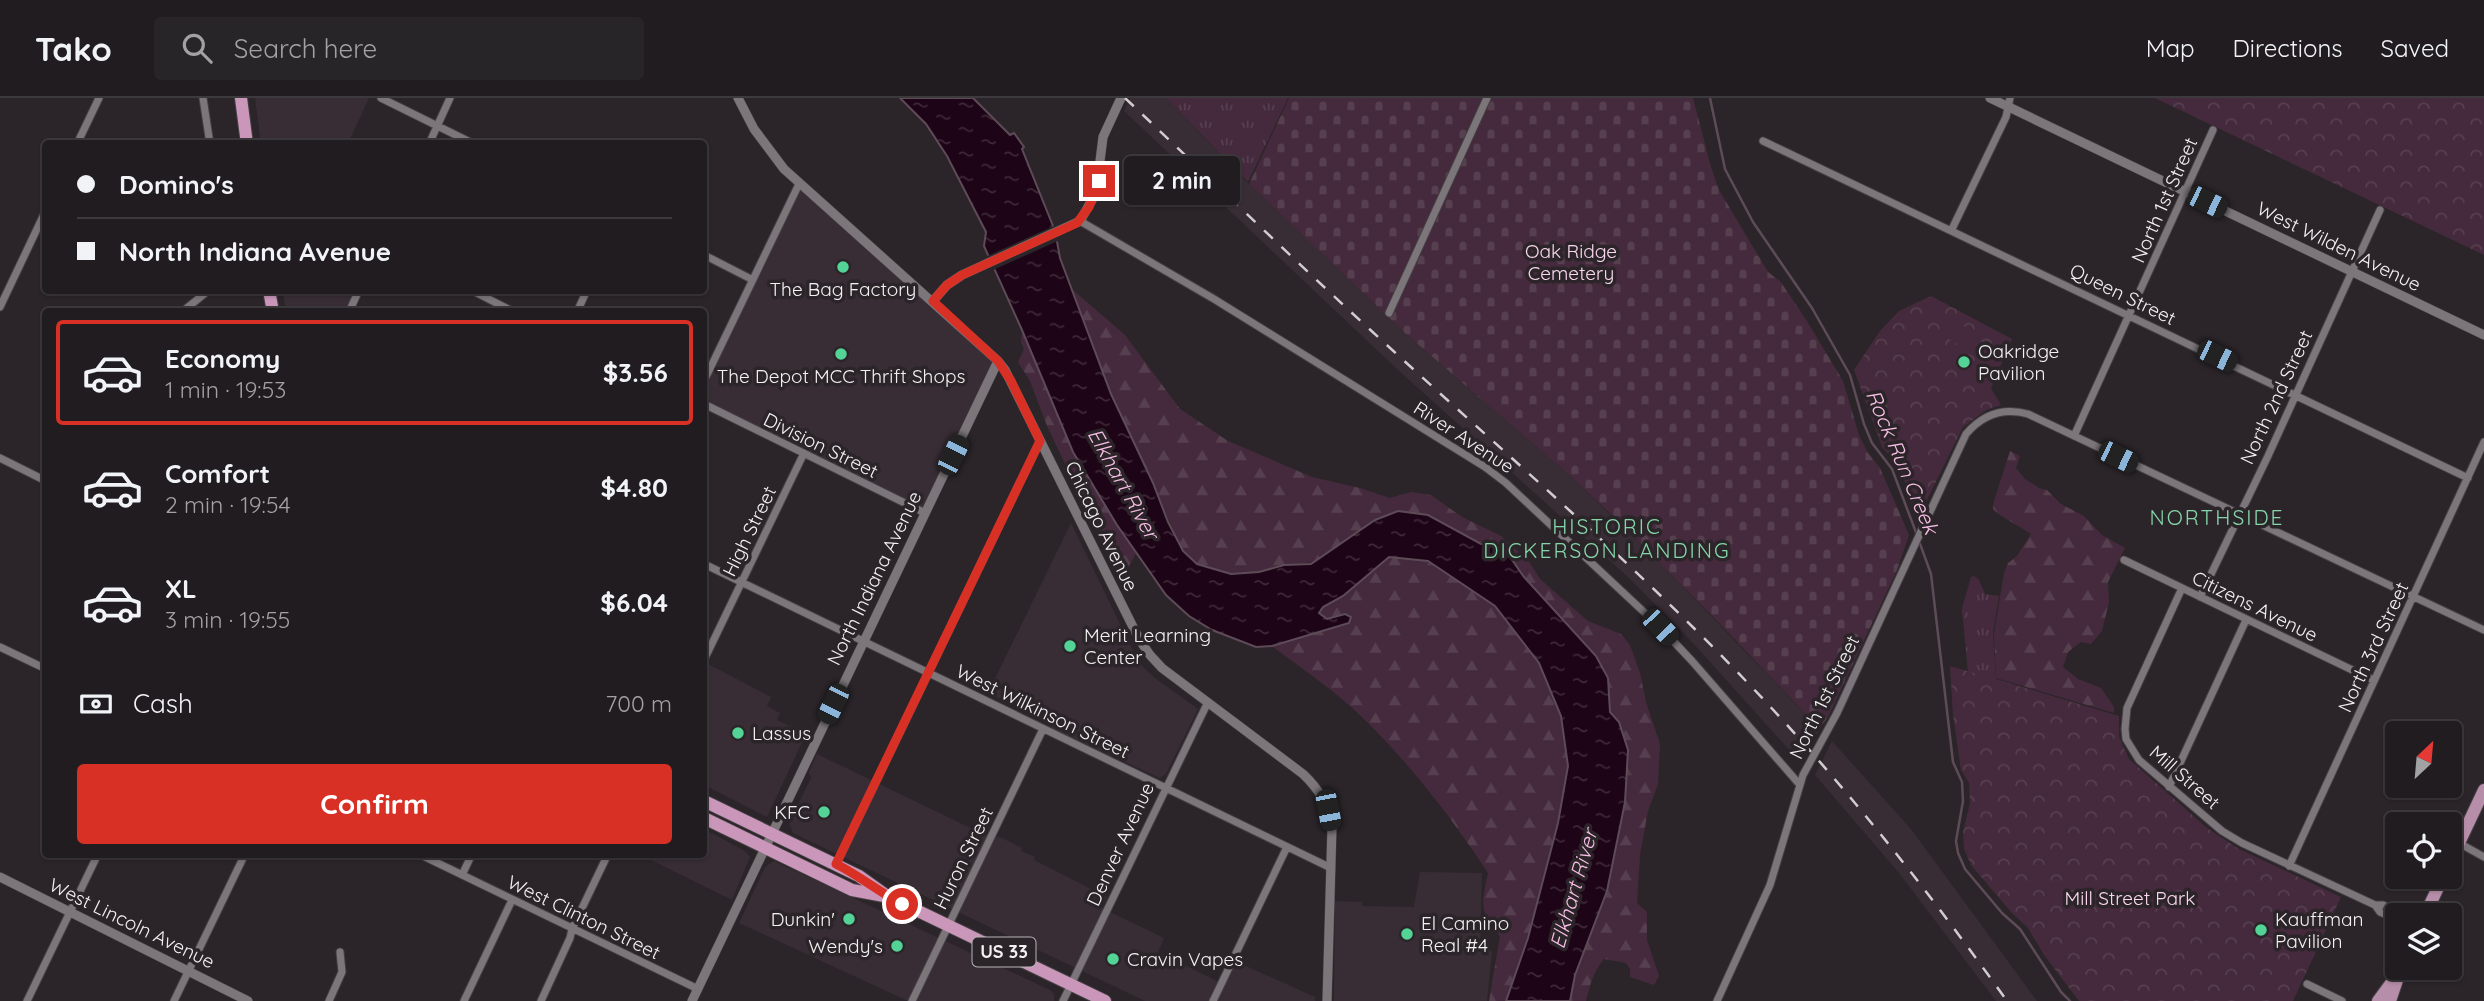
<!DOCTYPE html>
<meta charset="utf-8">
<style>
:root{--surface:#201c1f;--page:#282528;--text:#f1f3f6;--muted:#a2a1a4;--line:#3d3a3d;--accent:#d93025}
body{margin:0;font-family:Quicksand,sans-serif;background:var(--page);color:var(--text);height:100vh;display:flex;flex-direction:column;font-size:26px;white-space:nowrap}
*{box-sizing:border-box;margin:0}
p{font-size:23px;color:var(--muted)}
.icon{flex:none;width:38px;height:38px;fill:none;stroke:currentColor;stroke-width:2;stroke-linecap:round;stroke-linejoin:round}
.map{position:relative;flex:1;overflow:hidden}
.side{position:absolute;left:42px;top:210px;width:665px;height:550px;display:flex;flex-direction:column;background:var(--surface);border-radius:7px;box-shadow:0 2px 5px #0004,0 0 0 2px var(--line)}
.side>*{flex:none}
.hud{position:absolute;left:42px;top:42px;width:665px;height:154px;border-radius:7px;box-shadow:0 2px 5px #0004,0 0 0 2px var(--line);display:grid;align-content:center;height:154px;padding:0 35px;background:var(--surface)}
.needle{width:46px;rotate:26deg}
.buttons{position:absolute;left:2385px;top:623px;display:grid;gap:14px}
.buttons a{display:grid;place-items:center;width:77px;height:77px;border-radius:7px;background:var(--surface);box-shadow:0 2px 5px #0004,0 0 0 2px var(--line);font-size:35px}
.end{position:absolute;width:32px;height:32px;margin:-16px;border:9px solid #d93025;background:#fff;box-shadow:0 0 0 4px #fff}
.from{border-radius:50%}
.bubble{position:absolute;height:49px;border-radius:7px;background:var(--surface);box-shadow:0 2px 5px #0004,0 0 0 2px var(--line);font-size:23px;font-weight:700;line-height:49px;text-align:center}
.car{position:absolute;width:21px;height:42px;margin:-21px -10px;border-radius:9px;box-shadow:0 0 5px 2px #0007;background:linear-gradient(#222 24%,#8ab4d8 0 40%,#222 0 76%,#8ab4d8 0 86%,#222 0)}
.hud b{display:flex;align-items:center;gap:24px;height:66px;font-size:26px}
.hud b+b{border-top:2px solid var(--line)}
.hud i{width:18px;height:18px;background:var(--text)}
ul{padding:12px 0 0;list-style:none}
li{display:flex;align-items:center;gap:21px;height:105px;margin:0 14px 10px;padding:0 21px;border:4px solid transparent;border-radius:7px}
li div{flex:1}
li b{display:block;font-size:26px}
li em{font-style:normal;font-weight:700}
li.on{border-color:var(--accent)}
li>.icon{width:63px;height:63px;stroke-width:1.5}
.pay{display:flex;align-items:center;gap:18px;height:77px;padding:0 35px;font-size:26px}
.pay p{margin-inline-start:auto}
.button{display:flex;gap:14px;margin-top:auto;padding:14px 35px}
.button a{flex:1;height:80px;border-radius:7px;background:var(--accent);color:#fff;font-size:28px;font-weight:700;line-height:80px;text-align:center}
header{display:flex;align-items:center;gap:42px;box-sizing:border-box;height:98px;padding:0 35px;background:var(--surface);border-bottom:2px solid var(--line)}
header strong{font-size:33px}
nav{display:flex;gap:38px;margin-inline-start:auto;font-size:24px}
.search{width:490px;height:63px;background:var(--page);display:flex;align-items:center;gap:18px;box-sizing:border-box;padding:0 24px;border-radius:7px;color:var(--muted);font-size:26px}
.map>svg:first-child{display:block}
.built{fill:#382d34}
.grass{fill:url(#grass-tufts)}
.forest{fill:url(#forest-firs)}
.cemetery{fill:url(#cemetery-stones)}
.park{fill:url(#park-crowns)}
.garden{fill:#442a3c}
.water{fill:url(#water-ripples);stroke:#5e4b58;stroke-width:2}
.pier{fill:#2b2529}
.lines{fill:none;stroke-linecap:round;stroke-linejoin:round}
.stream{stroke:#5e4b58;stroke-width:2.5}
.minor-casing{stroke:#454144;stroke-width:9}
.tertiary-casing{stroke:#454144;stroke-width:10}
.primary-casing{stroke:#454144;stroke-width:14}
.trunk-casing{stroke:#454144;stroke-width:14}
.minor{stroke:#7c767a;stroke-width:7}
.tertiary{stroke:#7c767a;stroke-width:9}
.primary{stroke:#b78ea9;stroke-width:12}
.trunk{stroke:#ca96b9;stroke-width:12}
.rail{stroke:#d1cdcf;stroke-width:2.5;stroke-dasharray:12 12;stroke-linecap:butt}
.route{stroke:#d93025;stroke-width:9}
.poi-dot{fill:#54d396;stroke:#2b2529;stroke-width:2.5}
.labels{text-anchor:middle;stroke-width:7;stroke-linejoin:round;paint-order:stroke}
.shield{fill:#2b2529;stroke:#b8b4b6;stroke-width:2}
.shield-label{font-size:18px;font-weight:bold;fill:#f5f1f3}
.street-label{font-size:19px;fill:#f5f1f3;stroke:#2b2529}
.park-label{font-size:19px;fill:#fbd7ef;stroke:#2b2529}
.poi-label{font-size:19px;fill:#f5f1f3;stroke:#2b2529;text-anchor:start}
.water-label{font-size:21px;font-style:italic;fill:#f8bee5;stroke:#2b2529}
.neighbourhood-label{font-size:21px;letter-spacing:2px;fill:#86d5aa;stroke:#2b2529}
</style>
<header>
<strong>Tako</strong>
<div class="search"><svg class="icon" aria-label="search" viewBox="0 0 24 24"><circle cx="10" cy="10" r="6"/><path d="M15 15l6 6"/></svg>Search here</div>
<nav><a>Map</a><a>Directions</a><a>Saved</a></nav>
</header>
<div class="map">
<svg width="2484" height="903" viewBox="0 0 2484 903">
<defs>
<pattern id="grass-tufts" width="24" height="20" patternUnits="userSpaceOnUse" patternTransform="scale(1.75)"><rect width="24" height="20" fill="#442a3c"/><path d="M3 7l-1-3M5 7V3M7 7l1-3M15 17l-1-3M17 17v-4M19 17l1-3" fill="none" stroke="#563f4f"/></pattern>
<pattern id="forest-firs" width="22" height="20" patternUnits="userSpaceOnUse" patternTransform="scale(1.75)"><rect width="22" height="20" fill="#442a3c"/><path d="M5 1l3.5 6h-7zM16 11l3.5 6h-7z" fill="#563f4f"/></pattern>
<pattern id="cemetery-stones" width="16" height="16" patternUnits="userSpaceOnUse" patternTransform="scale(1.75)"><rect width="16" height="16" fill="#442a3c"/><path d="M2 7V4a2 2 0 0 1 4 0v3zM10 15v-3a2 2 0 0 1 4 0v3z" fill="#563f4f"/></pattern>
<pattern id="park-crowns" width="20" height="18" patternUnits="userSpaceOnUse" patternTransform="scale(1.75)"><rect width="20" height="18" fill="#442a3c"/><path d="M2 6a3 3 0 1 1 6 0M12 15a3 3 0 1 1 6 0" fill="none" stroke="#563f4f"/></pattern>
<pattern id="water-ripples" width="26" height="14" patternUnits="userSpaceOnUse" patternTransform="scale(1.75)"><rect width="26" height="14" fill="#1d0416"/><path d="M2 4q2-2 4 0t4 0M15 11q2-2 4 0t4 0" fill="none" stroke="#3e2938"/></pattern>
</defs>
<rect width="100%" height="100%" fill="#2b2529"/>
<path class="built" d="M255,0H369L348,45L261,46Z
M1130,0H1166L1249,86L1406,236L1568,376L1656,461L1820,631L1799,663L1693,545L1629,480L1397,271L1124,13Z
M800,88L998,263L925,415L704,306V283Z
M283,193H344L356,198L349,213H286Z
M1071,425L1135,557L1144,570L1155,580L1198,611L1166,676L1160,680L1053,631L1050,625L988,595Z
M704,560L706,565L771,599L767,608L780,615L777,622L806,636L767,719L704,687Z
M1832,643L1911,731L2037,903H1996L1899,775L1815,677Z
M817,656L983,736L1000,739L1022,750L1021,753L1035,759L1034,762L1107,799L1102,810L1164,840L1158,854L1225,887L1237,864L1315,899V903H1145L793,735L789,725L811,680L809,674Z
M704,731L745,753L750,759L732,802L639,756H704Z
M774,763L1050,892L1054,896V903H908L739,825L765,769Z
M1420,774L1482,775L1480,852L1492,853L1487,903H1334L1335,803L1362,804V808L1414,809Z"/>
<path class="grass" d="M1166,0H1288L1248,84Z
M1974,478L1979,482L1985,496L1999,498L1993,535L1996,581L2111,616L2108,625L1970,597L1962,510L1971,479Z"/>
<path class="forest" d="M1073,192L1125,237L1180,311L1228,343L1312,379L1360,390L1390,400L1411,394L1431,397L1462,419L1501,438L1528,462L1540,481L1588,523L1621,536L1630,547L1640,575L1646,604L1660,646L1658,686L1648,713L1640,757L1637,805L1647,814V842L1659,878L1654,887L1630,879V871L1626,865L1604,861C1593,874 1590,887 1586,903H1570L1575,877L1607,793L1625,704L1628,652L1619,624L1610,614L1608,580L1596,558L1524,479L1508,456L1490,446L1284,467L1259,474L1231,476L1197,466L1183,453L1111,296Z
M1022,232L1073,354L1136,455L1121,483L1047,328L1030,283L1018,264L1024,251L1021,245Z
M2010,353L2020,358L2016,370L2025,381L2039,390L2047,392L2061,406L2084,418L2102,437L2125,450L2108,484L2109,504L2102,533L2091,546L2081,544L2068,554L2063,569L2078,581L2101,590L2114,609V615L1996,580L1994,536L2004,475L2008,465L2017,458L2031,436C2020,428 2000,419 1993,411L1994,403Z
M1389,459L1428,463L1495,508L1539,565L1561,618L1568,668L1558,725L1528,840L1506,903H1489L1500,838C1478,814 1482,805 1488,775C1452,720 1411,667 1364,621C1337,594 1302,571 1272,548L1349,525L1327,521L1318,515L1323,509L1343,498Z"/>
<path class="cemetery" d="M1289,0H1693L1711,69L1719,92L1768,174L1780,183L1805,220L1843,283L1859,337L1868,355L1880,370L1909,437L1897,472L1830,615L1820,631L1722,528L1617,422L1568,376L1406,236L1249,86Z"/>
<path class="park" d="M2155,0H2484V157Z
M1931,198L2012,241L1991,290L2001,307L1986,312L1963,329L1917,422L1900,369L1882,349L1854,272L1880,233L1899,213Z
M1950,568L2119,618V639L2129,661L2207,730L2239,751L2341,799L2293,903H2079L2044,857L2028,830L2011,814L1971,767L1964,751L1963,734L1970,705L1969,685L1961,672L1953,617Z"/>
<path class="garden" d="M1959,225L1983,240L1973,256L1949,241Z"/>
<path class="water" d="M900,0H973L1010,37L1014,35L1024,49L1022,51L1055,133L1060,160L1111,296L1153,385L1168,424L1183,453L1197,466L1231,476L1259,474L1284,467L1311,466L1375,422L1398,413L1428,417L1481,446H1490L1508,456L1524,479L1596,558L1608,580L1610,614L1619,624L1628,652L1625,704L1607,793L1575,877L1570,903H1506L1528,840L1558,725L1568,668L1561,618L1539,565L1495,508L1428,463L1389,459L1343,498L1323,509L1319,515L1327,521L1345,516L1351,519L1349,525L1272,548L1256,549L1212,532L1189,518L1166,497L1117,427L1073,354L1022,232L984,148L986,134L947,58L926,26Z"/>
<path class="pier" d="M1056,127L1060,142L991,173L985,159Z"/>
<g class="lines">
<path class="stream" d="M1710,0L1725,71L1753,124L1812,210L1850,277L1864,326L1872,345L1892,371L1917,437
M1919,443L1931,476L1953,664L1962,684L1963,703L1956,743L1958,755L1965,771L2002,815L2020,831L2061,894L2070,903"/>
<g class="minor-casing">
<path id="minor" d="M203,0L210,46
M381,0L474,46
M1763,43L2468,380
M77,46L99,0
M429,46L450,0
M1080,123L1214,201L1485,369L1506,385L1660,529L1692,563L1800,687
M1952,131L2006,19L2010,0
M704,157L753,182
M471,192L514,214
M0,209L46,112
M182,214L209,192
M349,214L359,192
M577,214L587,192
M1389,215L1487,0
M704,283L799,86
M704,306L925,415
M2074,338L2213,32
M0,360L46,383
M2124,462L2373,582
M704,466L1331,770
M2182,490L2127,610L2125,631L2126,641L2139,662L2222,733L2242,745L2375,807L2380,814L2398,822
M2200,499L2268,358L2380,112
M0,549L46,571
M704,562L804,355
M2169,689L2246,522
M2459,745L2484,759
M419,756L698,891
M836,767L1040,343
M2289,768L2484,344
M462,777L472,756
M2375,807H2383L2404,817
M2307,886L2342,903
M27,903L98,756
M174,903L245,756
M329,903L342,874L340,854
M464,903L512,802
M541,903L570,840L572,831L608,756
M912,903L1043,631
M1063,903L1208,604
M1213,903L1287,749
M1717,903L1770,787L1803,677L1837,615L1966,336C1983,316 2003,309 2028,316L2484,532"/>
</g>
<g class="tertiary-casing">
<path id="tertiary" d="M738,0L754,31L784,71L998,263L1005,272L1139,541L1150,557L1162,570L1303,676C1320,692 1328,707 1332,729L1327,903
M1990,0L2484,237
M933,203L947,187L962,177L1080,123L1096,95L1103,39L1121,0
M0,779L248,903
M692,903L998,263"/>
</g>
<g class="primary-casing">
<path id="primary" d="M2450,764L2484,692
M2425,817L2443,779
M2378,903L2392,884
M2390,903L2401,870"/>
</g>
<g class="trunk-casing">
<path id="trunk" d="M241,0L247,46
M269,192L273,214
M704,703L859,778L887,798L1105,903
M704,720L852,792L884,798"/>
</g>
<use href="#minor" class="minor"/>
<use href="#tertiary" class="tertiary"/>
<use href="#primary" class="primary"/>
<use href="#trunk" class="trunk"/>
<path class="rail" d="M1125,0C1213,83 1299,167 1389,249C1509,359 1633,465 1746,583C1841,682 1927,791 2007,903"/>
</g>
<g class="lines">
<path class="route" d="M902,806C879,794 860,778 836,766L1040,343L1011,283L998,263L933,203L947,187L962,177L1077,125L1089,109L1099,83"/>
</g>
<g class="poi-dot">
<circle cx="843" cy="169" r="7"/>
<circle cx="841" cy="256" r="7"/>
<circle cx="1964" cy="264" r="7"/>
<circle cx="1070" cy="548" r="7"/>
<circle cx="738" cy="635" r="7"/>
<circle cx="824" cy="714" r="7"/>
<circle cx="849" cy="821" r="7"/>
<circle cx="2261" cy="832" r="7"/>
<circle cx="1407" cy="836" r="7"/>
<circle cx="897" cy="848" r="7"/>
<circle cx="1113" cy="861" r="7"/>
</g>
<g class="labels">
<rect class="shield" x="972.5" y="839.5" width="63" height="29" rx="5"/>
<g class="shield-label">
<text x="1004" y="860">US 33</text>
</g>
<g class="street-label">
<text transform="translate(2164 102) rotate(-66)" y="7">North 1st Street</text>
<text transform="translate(2339 148) rotate(26)" y="7">West Wilden Avenue</text>
<text transform="translate(2123 196) rotate(26)" y="7">Queen Street</text>
<text transform="translate(2276 299) rotate(-65)" y="7">North 2nd Street</text>
<text transform="translate(1464 339) rotate(33)" y="7">River Avenue</text>
<text transform="translate(821 347) rotate(26)" y="7">Division Street</text>
<text transform="translate(1102 428) rotate(64)" y="7">Chicago Avenue</text>
<text transform="translate(749 433) rotate(-64)" y="7">High Street</text>
<text transform="translate(874 480) rotate(-64)" y="7">North Indiana Avenue</text>
<text transform="translate(2255 508) rotate(26)" y="7">Citizens Avenue</text>
<text transform="translate(2373 549) rotate(-65)" y="7">North 3rd Street</text>
<text transform="translate(1824 599) rotate(-64)" y="7">North 1st Street</text>
<text transform="translate(1043 613) rotate(26)" y="7">West Wilkinson Street</text>
<text transform="translate(2185 679) rotate(41)" y="7">Mill Street</text>
<text transform="translate(1120 746) rotate(-65)" y="7">Denver Avenue</text>
<text transform="translate(963 760) rotate(-64)" y="7">Huron Street</text>
<text transform="translate(584 819) rotate(26)" y="7">West Clinton Street</text>
<text transform="translate(132 825) rotate(26)" y="7">West Lincoln Avenue</text>
</g>
<g class="park-label">
<text x="1571" y="160">Oak Ridge<tspan x="1571" dy="22">Cemetery</tspan></text>
<text x="2130" y="807">Mill Street Park</text>
</g>
<g class="poi-label">
<text x="843" y="198" text-anchor="middle">The Bag Factory</text>
<text x="1978" y="260">Oakridge<tspan x="1978" dy="22">Pavilion</tspan></text>
<text x="841" y="285" text-anchor="middle">The Depot MCC Thrift Shops</text>
<text x="1084" y="544">Merit Learning<tspan x="1084" dy="22">Center</tspan></text>
<text x="752" y="642">Lassus</text>
<text x="810" y="721" text-anchor="end">KFC</text>
<text x="835" y="828" text-anchor="end">Dunkin'</text>
<text x="2275" y="828">Kauffman<tspan x="2275" dy="22">Pavilion</tspan></text>
<text x="1421" y="832">El Camino<tspan x="1421" dy="22">Real #4</tspan></text>
<text x="883" y="855" text-anchor="end">Wendy's</text>
<text x="1127" y="868">Cravin Vapes</text>
</g>
<g class="water-label">
<text transform="translate(1902 364) rotate(67)" y="7">Rock Run Creek</text>
<text transform="translate(1123 386) rotate(61)" y="7">Elkhart River</text>
<text transform="translate(1574 791) rotate(-74)" y="7">Elkhart River</text>
</g>
<g class="neighbourhood-label">
<text x="2217" y="427">NORTHSIDE</text>
<text x="1607" y="436">HISTORIC<tspan x="1607" dy="24">DICKERSON LANDING</tspan></text>
</g>
</g>
</svg>
<div class="buttons">
<a><svg class="needle" viewBox="-14 -14 28 28"><path d="M0-13l5 13h-10z" fill="#e53935"/><path d="M0 13l5-13h-10z" fill="#a2a1a4"/></svg></a>
<a><svg class="icon" aria-label="locate" viewBox="0 0 24 24"><circle cx="12" cy="12" r="6"/><path d="M12 2v4M12 18v4M2 12h4M18 12h4"/></svg></a>
<a><svg class="icon" aria-label="layers" viewBox="0 0 24 24"><path d="M12 4l9 5-9 5-9-5zM3 14l9 5 9-5"/></svg></a>
</div>
<i class="end from" style="left:902px;top:806px"></i>
<i class="end" style="left:1099px;top:83px"></i>
<div class="bubble" style="left:1124px;top:58px;width:116px">2 min</div>
<i class="car" style="left:2207px;top:104px;rotate:116deg"></i>
<i class="car" style="left:2217px;top:258px;rotate:116deg"></i>
<i class="car" style="left:953px;top:357px;rotate:26deg"></i>
<i class="car" style="left:2118px;top:359px;rotate:116deg"></i>
<i class="car" style="left:1660px;top:529px;rotate:136deg"></i>
<i class="car" style="left:833px;top:606px;rotate:206deg"></i>
<i class="car" style="left:1328px;top:712px;rotate:169deg"></i>
<div class="hud">
<b><i class="from"></i>Domino's</b>
<b><i></i>North Indiana Avenue</b>
</div>
<section class="side">
<ul>
<li class="on"><svg class="icon" aria-label="car" viewBox="0 0 24 24"><path d="M5 17H2v-5l4-1 3-4h7l3 4 3 1v5h-3M9 17h6M6 11h13"/><circle cx="7" cy="17" r="2"/><circle cx="17" cy="17" r="2"/></svg><div><b>Economy</b><p>1 min · 19:53</p></div><em>$3.56</em></li>
<li><svg class="icon" aria-label="car" viewBox="0 0 24 24"><path d="M5 17H2v-5l4-1 3-4h7l3 4 3 1v5h-3M9 17h6M6 11h13"/><circle cx="7" cy="17" r="2"/><circle cx="17" cy="17" r="2"/></svg><div><b>Comfort</b><p>2 min · 19:54</p></div><em>$4.80</em></li>
<li><svg class="icon" aria-label="car" viewBox="0 0 24 24"><path d="M5 17H2v-5l4-1 3-4h7l3 4 3 1v5h-3M9 17h6M6 11h13"/><circle cx="7" cy="17" r="2"/><circle cx="17" cy="17" r="2"/></svg><div><b>XL</b><p>3 min · 19:55</p></div><em>$6.04</em></li>
</ul>
<div class="pay"><svg class="icon" aria-label="cash" viewBox="0 0 24 24"><path d="M3 7h18v10H3z"/><circle cx="12" cy="12" r="2"/></svg>Cash<p>700 m</p></div>
<div class="button"><a>Confirm</a></div>
</section>
</div>
